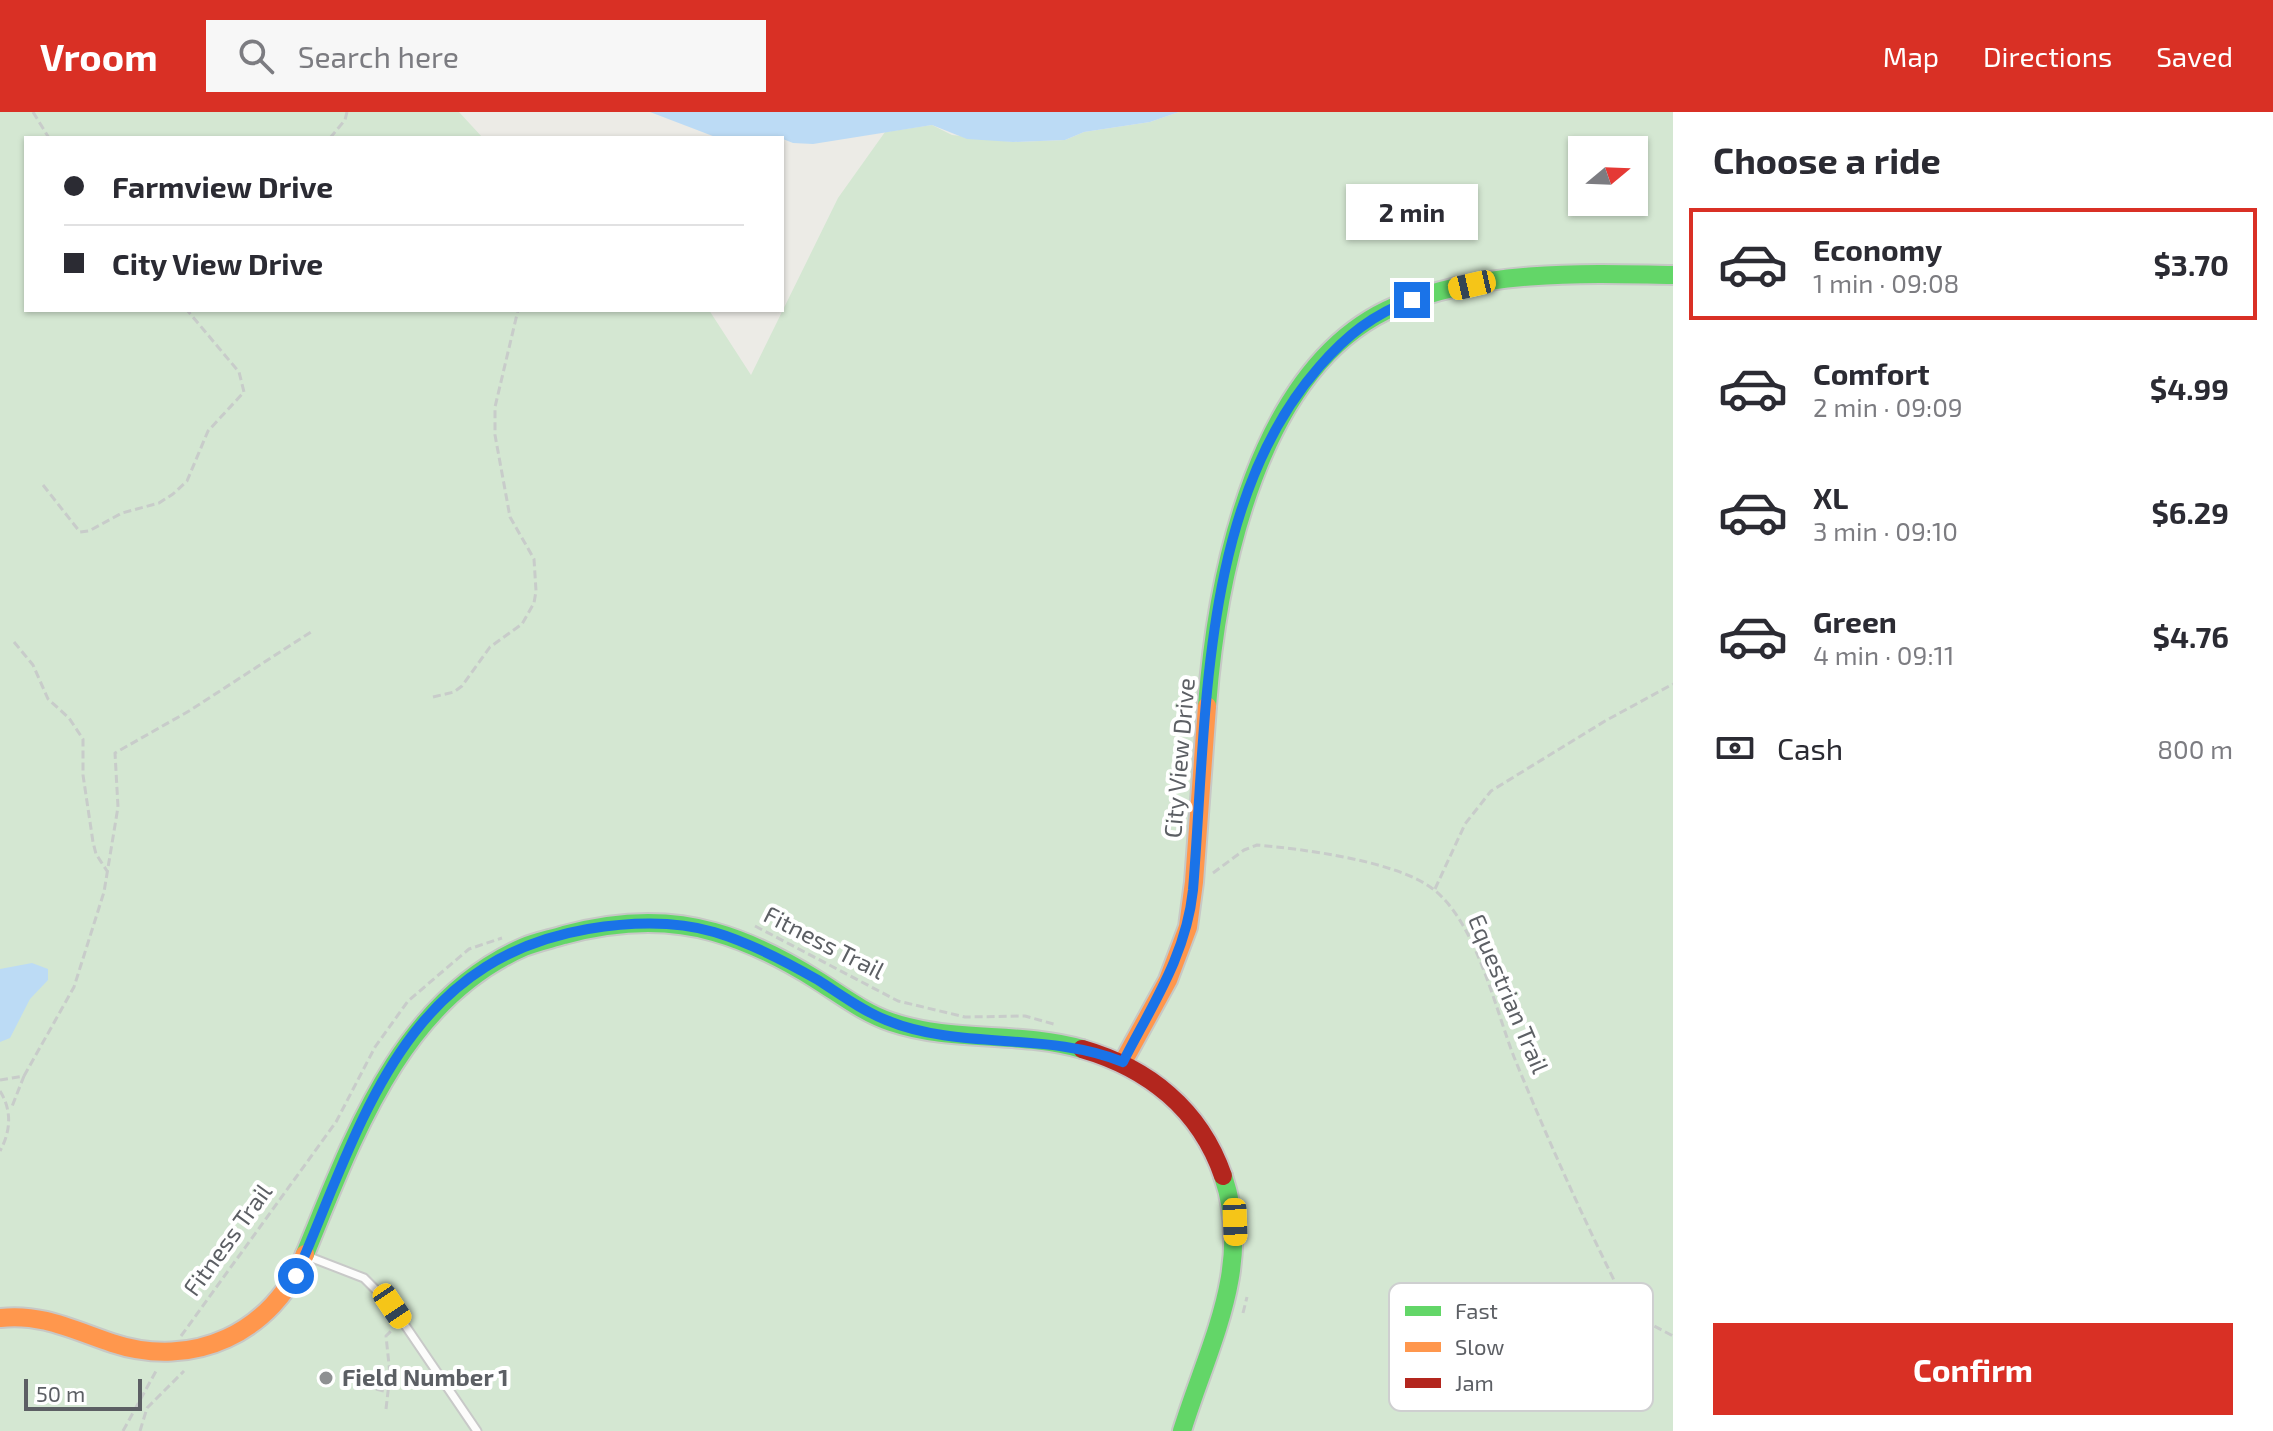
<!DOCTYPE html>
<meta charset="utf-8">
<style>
:root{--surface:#fff;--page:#f7f7f7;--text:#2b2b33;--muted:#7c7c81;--line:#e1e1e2;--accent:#d93025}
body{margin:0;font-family:"Exo 2",sans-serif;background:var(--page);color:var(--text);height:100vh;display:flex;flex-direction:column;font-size:30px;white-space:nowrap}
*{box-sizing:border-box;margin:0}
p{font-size:26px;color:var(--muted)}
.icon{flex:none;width:44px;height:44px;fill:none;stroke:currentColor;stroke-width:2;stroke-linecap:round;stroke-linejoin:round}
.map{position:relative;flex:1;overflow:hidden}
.panel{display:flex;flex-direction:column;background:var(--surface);width:600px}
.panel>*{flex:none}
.banner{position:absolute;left:24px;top:24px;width:760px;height:176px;border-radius:0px;box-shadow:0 2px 6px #0004;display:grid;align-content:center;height:176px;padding:0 40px;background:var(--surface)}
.needle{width:52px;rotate:71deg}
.controls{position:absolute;left:1568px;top:24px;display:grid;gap:16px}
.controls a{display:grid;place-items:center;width:80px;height:80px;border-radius:0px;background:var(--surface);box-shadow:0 2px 6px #0004;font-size:40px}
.scale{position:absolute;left:24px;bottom:20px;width:118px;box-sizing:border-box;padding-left:8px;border:4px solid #5c5f64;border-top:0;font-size:22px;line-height:28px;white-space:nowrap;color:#5c5f64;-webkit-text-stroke:6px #fff;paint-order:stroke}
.end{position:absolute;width:36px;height:36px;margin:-18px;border:10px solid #1a73e8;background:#fff;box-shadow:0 0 0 4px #fff}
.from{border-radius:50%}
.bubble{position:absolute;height:56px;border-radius:0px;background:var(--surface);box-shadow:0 2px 6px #0004;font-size:26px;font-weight:700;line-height:56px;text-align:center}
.car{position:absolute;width:24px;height:48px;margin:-24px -12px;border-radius:10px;box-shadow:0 0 6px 2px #0007;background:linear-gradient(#f5c518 24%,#345 0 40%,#f5c518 0 76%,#345 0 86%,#f5c518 0)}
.banner b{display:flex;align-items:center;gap:28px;height:76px;font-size:30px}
.banner b+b{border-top:2px solid var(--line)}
.banner i{width:20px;height:20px;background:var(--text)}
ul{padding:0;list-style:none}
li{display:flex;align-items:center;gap:24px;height:112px;margin:0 16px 12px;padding:0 24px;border:4px solid transparent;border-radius:0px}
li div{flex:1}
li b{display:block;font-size:30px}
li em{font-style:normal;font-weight:700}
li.on{border-color:var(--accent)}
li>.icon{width:72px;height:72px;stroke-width:1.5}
h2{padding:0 40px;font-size:36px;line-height:96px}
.pay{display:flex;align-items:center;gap:20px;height:88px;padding:0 40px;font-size:30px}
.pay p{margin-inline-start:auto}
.action{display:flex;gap:16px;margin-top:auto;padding:16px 40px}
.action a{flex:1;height:92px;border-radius:0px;background:var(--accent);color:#fff;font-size:32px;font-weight:700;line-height:92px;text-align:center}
header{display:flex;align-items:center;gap:48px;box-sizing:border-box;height:112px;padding:0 40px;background:var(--accent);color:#fff}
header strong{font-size:38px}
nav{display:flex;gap:44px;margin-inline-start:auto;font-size:28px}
.search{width:560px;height:72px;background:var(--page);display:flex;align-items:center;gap:20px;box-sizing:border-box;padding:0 28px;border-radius:0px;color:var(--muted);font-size:30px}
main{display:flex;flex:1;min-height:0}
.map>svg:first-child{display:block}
.green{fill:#d4e7d2;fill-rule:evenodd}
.water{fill:#bcdbf5}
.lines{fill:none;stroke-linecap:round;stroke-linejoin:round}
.lane-casing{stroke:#c8c9c8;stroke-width:11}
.fast-casing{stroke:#c7c8c6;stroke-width:22}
.slow-casing{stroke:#c7c8c6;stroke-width:22}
.jam-casing{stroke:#c7c8c6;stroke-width:22}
.path{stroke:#c8ccca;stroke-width:3;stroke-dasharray:8 4;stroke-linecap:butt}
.lane{stroke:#fcfcfb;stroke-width:7}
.fast{stroke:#63d668;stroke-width:18}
.slow{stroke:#ff974d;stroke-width:18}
.jam{stroke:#b3261e;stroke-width:18}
.route{stroke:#1a73e8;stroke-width:10}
.poi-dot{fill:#8e9092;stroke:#fff;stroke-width:3}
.labels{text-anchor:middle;stroke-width:8;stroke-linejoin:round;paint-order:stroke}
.street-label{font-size:24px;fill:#5c5f64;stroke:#fff}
.poi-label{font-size:24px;font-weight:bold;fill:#5c5f64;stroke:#fff;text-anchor:start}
.key{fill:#fff;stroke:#cecfd0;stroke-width:2}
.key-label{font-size:22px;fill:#5c5f64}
</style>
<header>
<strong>Vroom</strong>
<div class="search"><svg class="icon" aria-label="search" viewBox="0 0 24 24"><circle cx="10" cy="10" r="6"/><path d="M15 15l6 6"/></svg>Search here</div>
<nav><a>Map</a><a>Directions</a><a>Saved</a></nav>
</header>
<main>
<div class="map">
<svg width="1673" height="1319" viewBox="0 0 1673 1319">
<rect width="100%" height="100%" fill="#ecebe6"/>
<path class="green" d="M0,0H459L483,26H26V198H709L751,263L838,86L885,20L932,13L952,23L1013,30L1065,28L1084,20L1150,10L1179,0H1673V1319H0ZM1582,38H1634V90H1582Z"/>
<path class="water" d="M650,0H1179L1150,10L1084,20L1065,28L1013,30L967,27L932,13L813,32L793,31L778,25L718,26Z
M32,851L48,857V868L30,887L10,926L0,930V857Z"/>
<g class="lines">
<g class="lane-casing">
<path id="lane" d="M307,1144L364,1166L392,1194L477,1319"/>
</g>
<g class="fast-casing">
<path id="fast" d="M1207,594C1217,461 1258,252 1396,194C1482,158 1582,161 1673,163
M305,1142C353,1026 400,889 524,835C536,830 551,827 564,823C612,810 665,806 714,820C750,830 785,848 817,868C841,883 864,901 891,910C953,931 1020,919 1082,937
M1182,1319C1208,1234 1254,1154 1223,1064"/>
</g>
<g class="slow-casing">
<path id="slow" d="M1123,950L1168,868L1188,815L1194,770L1207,594
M0,1206C41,1201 73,1218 112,1231C193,1258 273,1221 305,1142"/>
</g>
<g class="jam-casing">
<path id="jam" d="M1082,937C1148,956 1200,997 1223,1064"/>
</g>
<path class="path" d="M33,0L49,26
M330,26L345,8L347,0
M43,373L80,420L89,419L122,401L159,391L173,382L187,369L208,319L244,280L239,260L187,198
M14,530L33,553L48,587L69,606L83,627V663L93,730L96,742L107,759
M433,585L454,580L462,574L490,535L522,512L534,491L536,479L534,447L510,405L495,323V295L518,198
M1213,761L1244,738L1257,733C1303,737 1397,749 1433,777C1476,810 1495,896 1514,945C1548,1028 1585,1111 1625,1190L1641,1207L1673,1224
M1435,777L1465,712L1491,679L1605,609L1673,572
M755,814L898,889L965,905L1025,904L1057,913
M24,964L74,875L104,780L118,695L115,641L189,599L314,518
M0,968L24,964L11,997
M0,979C12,998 11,1019 0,1039
M1243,1201L1247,1185
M181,1224L336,1010L375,935L408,889L469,837L502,826
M376,1277L388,1280
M386,1297L390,1262L386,1224L393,1217
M123,1319L156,1259
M140,1319L147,1296L184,1259"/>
<use href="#lane" class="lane"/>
<use href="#fast" class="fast"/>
<use href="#slow" class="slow"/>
<use href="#jam" class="jam"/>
</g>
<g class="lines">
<path class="route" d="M296,1164C361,1014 401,849 588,817C630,810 673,808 714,820C751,831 785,849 818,868C840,882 861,898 886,908C961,939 1047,919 1123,950C1152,893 1186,844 1193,778C1207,607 1200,391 1319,255C1346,224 1373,202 1412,188"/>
</g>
<circle class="poi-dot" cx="326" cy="1266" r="8"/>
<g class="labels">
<g class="street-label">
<text transform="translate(1180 646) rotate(-85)" y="8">City View Drive</text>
<text transform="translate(824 831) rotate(27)" y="8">Fitness Trail</text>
<text transform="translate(1508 882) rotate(67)" y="8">Equestrian Trail</text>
<text transform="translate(228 1128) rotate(-54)" y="8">Fitness Trail</text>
</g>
<g class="poi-label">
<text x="342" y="1274">Field Number 1</text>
</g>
</g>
<rect x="1389" y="1171" width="264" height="128" rx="12" class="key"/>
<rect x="1405" y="1194" width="36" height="10" fill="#63d668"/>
<rect x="1405" y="1230" width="36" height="10" fill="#ff974d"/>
<rect x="1405" y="1266" width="36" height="10" fill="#b3261e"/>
<g class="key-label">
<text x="1455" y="1207">Fast</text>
<text x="1455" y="1243">Slow</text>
<text x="1455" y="1279">Jam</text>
</g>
</svg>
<div class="controls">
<a><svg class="needle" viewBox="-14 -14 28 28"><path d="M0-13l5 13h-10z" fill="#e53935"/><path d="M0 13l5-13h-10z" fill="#7c7c81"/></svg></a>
</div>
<div class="scale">50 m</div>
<i class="end from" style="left:296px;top:1164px"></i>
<i class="end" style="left:1412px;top:188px"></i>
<div class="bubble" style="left:1346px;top:72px;width:132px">2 min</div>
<i class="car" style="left:1472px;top:173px;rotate:257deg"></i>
<i class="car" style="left:1235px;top:1110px;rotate:178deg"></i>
<i class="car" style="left:392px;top:1194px;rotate:146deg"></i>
<div class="banner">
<b><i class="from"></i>Farmview Drive</b>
<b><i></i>City View Drive</b>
</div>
</div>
<section class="panel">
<h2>Choose a ride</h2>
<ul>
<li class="on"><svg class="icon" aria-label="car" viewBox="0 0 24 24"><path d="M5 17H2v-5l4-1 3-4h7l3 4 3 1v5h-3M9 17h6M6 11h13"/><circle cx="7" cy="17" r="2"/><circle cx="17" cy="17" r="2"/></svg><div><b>Economy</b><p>1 min · 09:08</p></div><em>$3.70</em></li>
<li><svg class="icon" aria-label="car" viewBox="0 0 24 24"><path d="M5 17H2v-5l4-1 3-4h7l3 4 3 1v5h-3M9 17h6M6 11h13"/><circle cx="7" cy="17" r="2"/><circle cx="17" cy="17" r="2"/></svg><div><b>Comfort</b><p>2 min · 09:09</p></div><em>$4.99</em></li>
<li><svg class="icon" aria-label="car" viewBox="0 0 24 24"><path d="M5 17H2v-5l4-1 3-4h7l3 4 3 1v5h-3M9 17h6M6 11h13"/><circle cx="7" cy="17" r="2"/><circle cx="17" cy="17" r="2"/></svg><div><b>XL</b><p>3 min · 09:10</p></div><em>$6.29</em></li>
<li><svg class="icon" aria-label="car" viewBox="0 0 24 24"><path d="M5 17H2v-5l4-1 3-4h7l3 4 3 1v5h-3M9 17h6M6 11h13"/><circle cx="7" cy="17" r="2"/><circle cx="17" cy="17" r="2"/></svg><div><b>Green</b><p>4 min · 09:11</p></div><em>$4.76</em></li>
</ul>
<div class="pay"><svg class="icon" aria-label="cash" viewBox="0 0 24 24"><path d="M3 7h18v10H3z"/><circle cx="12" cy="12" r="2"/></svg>Cash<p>800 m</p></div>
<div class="action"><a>Confirm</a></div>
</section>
</main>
